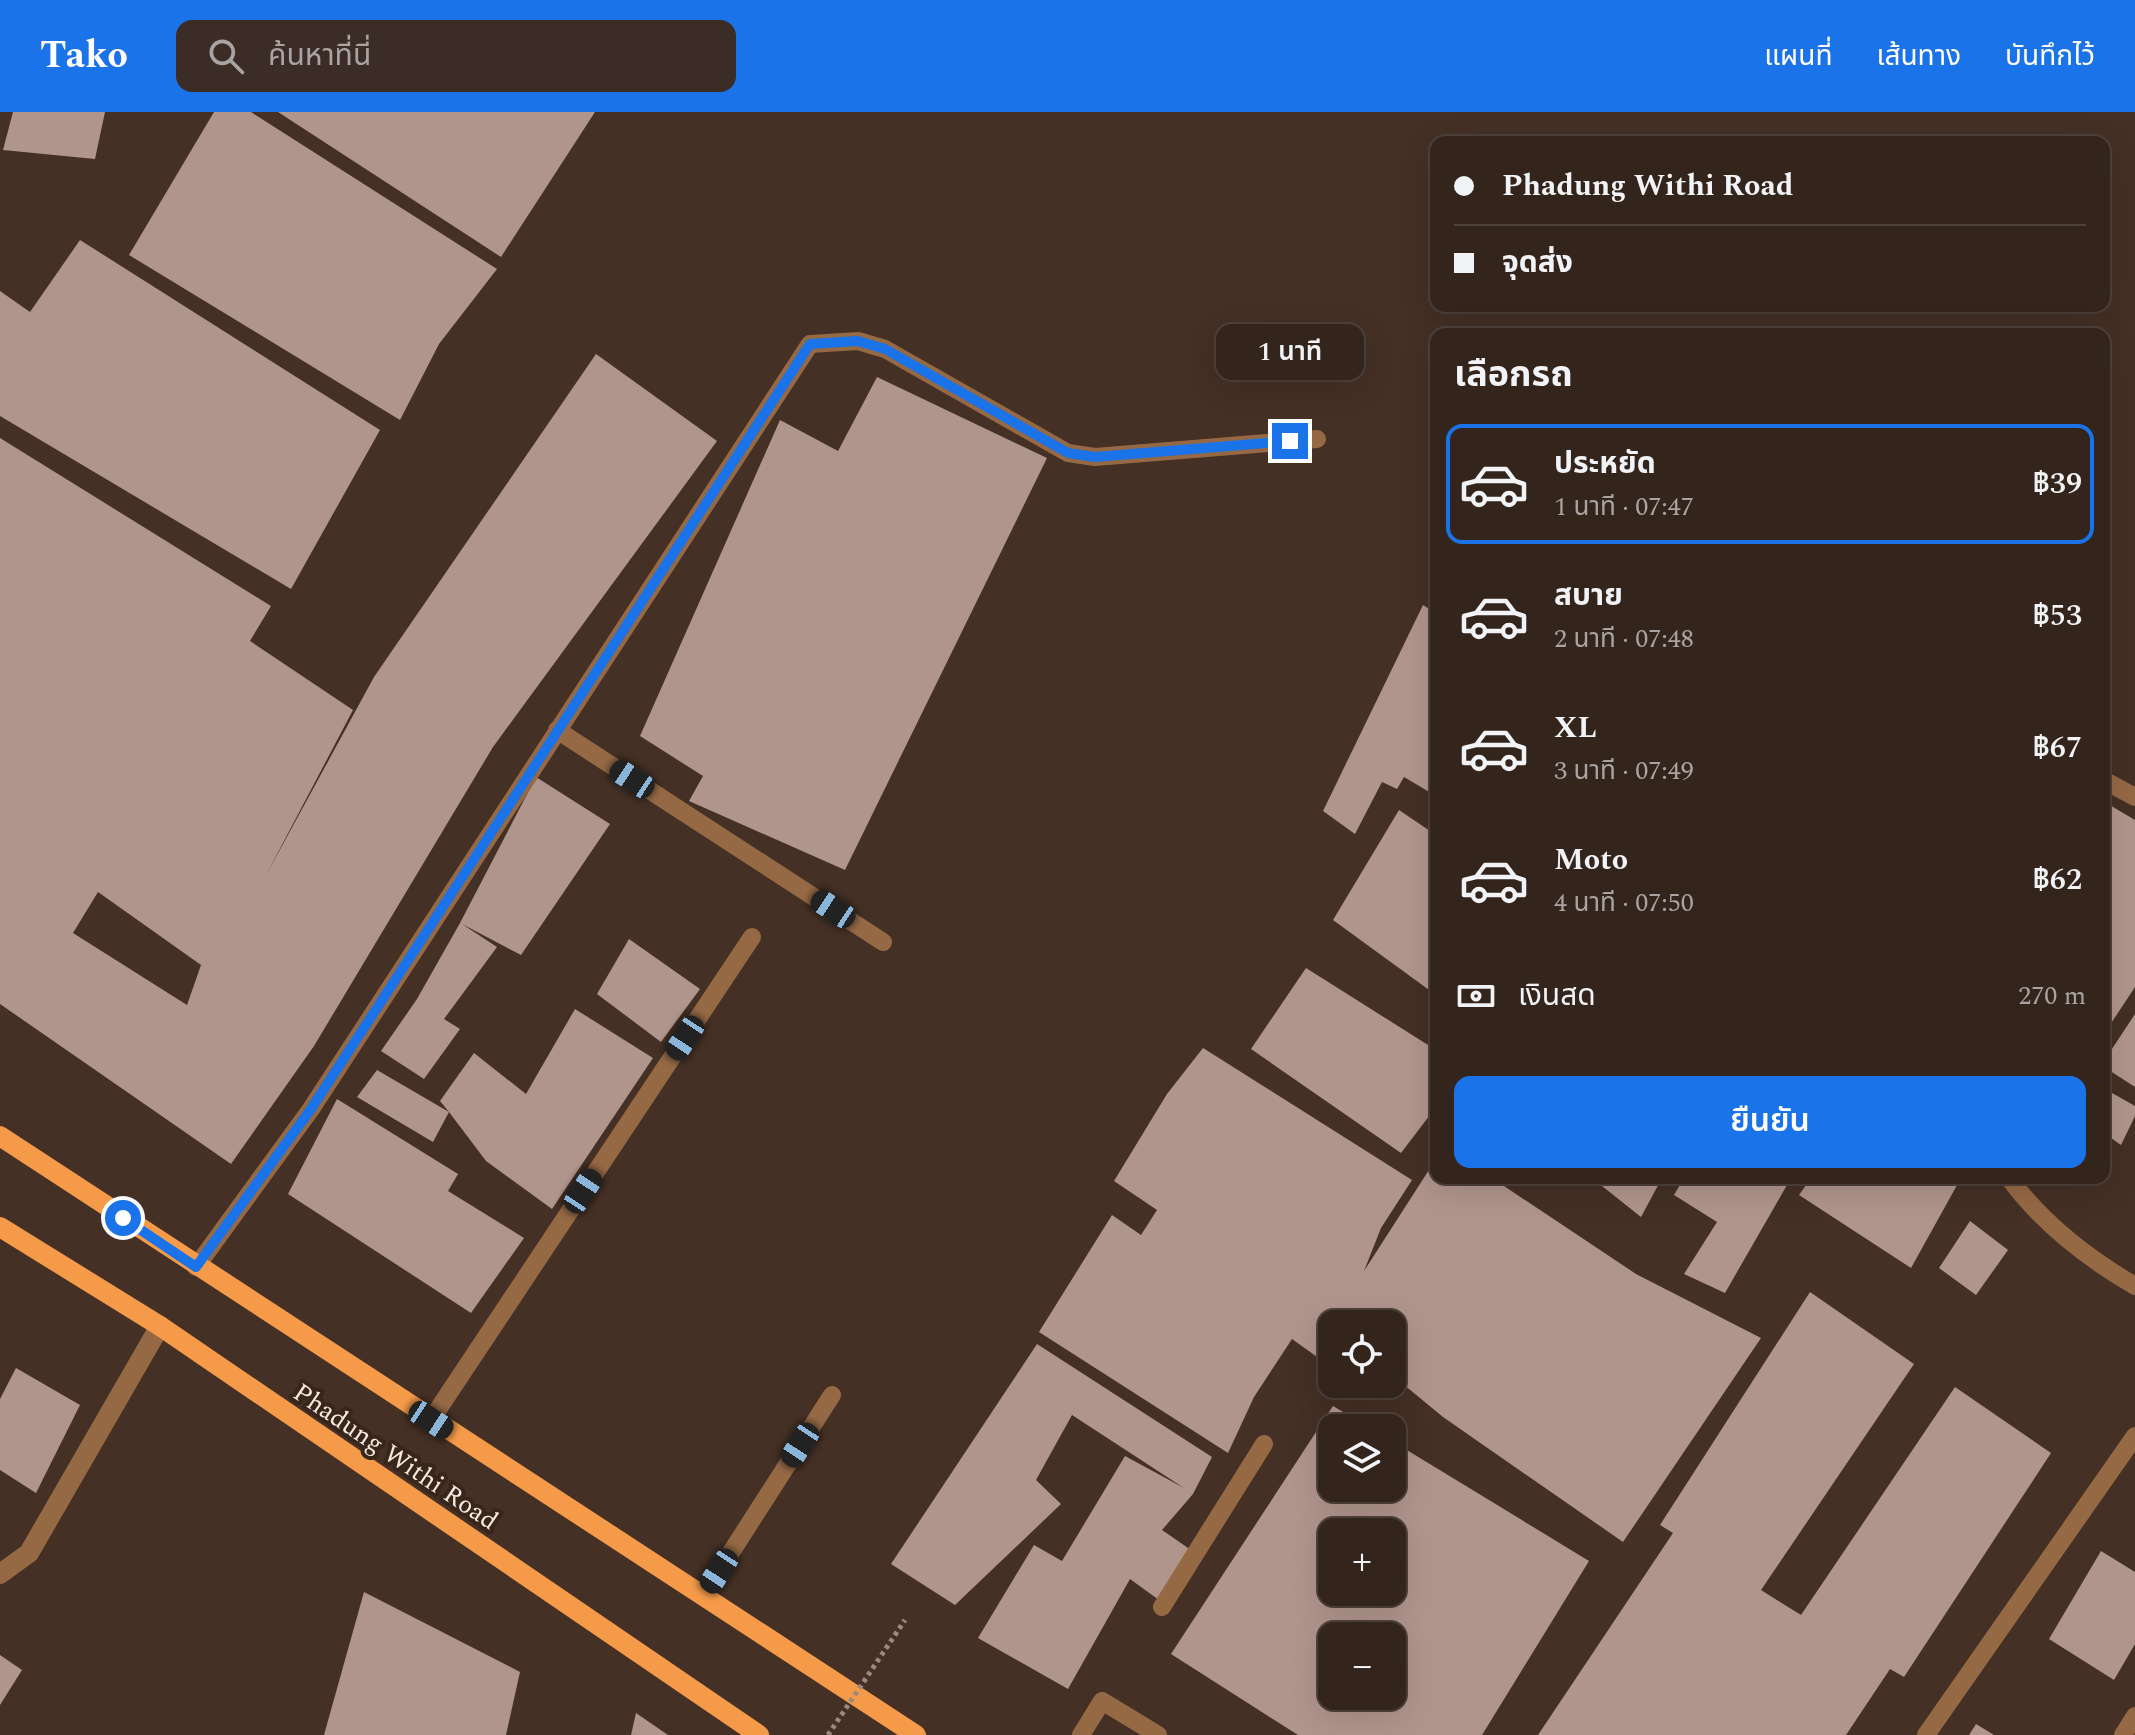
<!DOCTYPE html>
<html lang="th">
<meta charset="utf-8">
<style>
:root{--surface:#33241c;--page:#3b2c25;--text:#f1f3f6;--muted:#a9a4a3;--line:#4e413b;--accent:#1a73e8}
body{margin:0;font-family:Spectral,"Noto Sans Thai",serif;background:var(--page);color:var(--text);height:100vh;display:flex;flex-direction:column;font-size:30px;white-space:nowrap}
*{box-sizing:border-box;margin:0}
p{font-size:26px;color:var(--muted)}
.icon{flex:none;width:44px;height:44px;fill:none;stroke:currentColor;stroke-width:2;stroke-linecap:round;stroke-linejoin:round}
.map{position:relative;flex:1;overflow:hidden}
.drawer{position:absolute;left:1430px;top:216px;width:680px;height:856px;display:flex;flex-direction:column;background:var(--surface);border-radius:16px;box-shadow:0 8px 32px #0002,0 0 0 2px var(--line)}
.drawer>*{flex:none}
.hud{position:absolute;left:1430px;top:24px;width:680px;height:176px;border-radius:16px;box-shadow:0 8px 32px #0002,0 0 0 2px var(--line);display:grid;align-content:center;height:176px;padding:0 24px;background:var(--surface)}
.controls{position:absolute;left:1318px;top:1198px;display:grid;gap:16px}
.controls a{display:grid;place-items:center;width:88px;height:88px;border-radius:16px;background:var(--surface);box-shadow:0 8px 32px #0002,0 0 0 2px var(--line);font-size:40px}
.end{position:absolute;width:36px;height:36px;margin:-18px;border:10px solid #1a73e8;background:#fff;box-shadow:0 0 0 4px #fff}
.from{border-radius:50%}
.bubble{position:absolute;height:56px;border-radius:16px;background:var(--surface);box-shadow:0 8px 32px #0002,0 0 0 2px var(--line);font-size:26px;font-weight:600;line-height:56px;text-align:center}
.car{position:absolute;width:24px;height:48px;margin:-24px -12px;border-radius:10px;box-shadow:0 0 6px 2px #0007;background:linear-gradient(#222 24%,#8ab4d8 0 40%,#222 0 76%,#8ab4d8 0 86%,#222 0)}
.hud b{display:flex;align-items:center;gap:28px;height:76px;font-size:30px}
.hud b+b{border-top:2px solid var(--line)}
.hud i{width:20px;height:20px;background:var(--text)}
ul{padding:0;list-style:none}
li{display:flex;align-items:center;gap:24px;height:120px;margin:0 16px 12px;padding:0 8px;border:4px solid transparent;border-radius:16px}
li div{flex:1}
li b{display:block;font-size:30px}
li em{font-style:normal;font-weight:600}
li.active{border-color:var(--accent)}
li>.icon{width:72px;height:72px;stroke-width:1.5}
h2{padding:0 24px;font-size:36px;line-height:96px}
.pay{display:flex;align-items:center;gap:20px;height:88px;padding:0 24px;font-size:30px}
.pay p{margin-inline-start:auto}
.cta{display:flex;gap:16px;margin-top:auto;padding:16px 24px}
.cta a{flex:1;height:92px;border-radius:16px;background:var(--accent);color:#fff;font-size:32px;font-weight:600;line-height:92px;text-align:center}
header{display:flex;align-items:center;gap:48px;box-sizing:border-box;height:112px;padding:0 40px;background:var(--accent);color:#fff}
header strong{font-size:38px}
nav{display:flex;gap:44px;margin-inline-start:auto;font-size:28px}
.search{width:560px;height:72px;background:var(--page);display:flex;align-items:center;gap:20px;box-sizing:border-box;padding:0 28px;border-radius:16px;color:var(--muted);font-size:30px}
.map>svg:first-child{display:block}
.building{fill:#b0958d;fill-rule:evenodd}
.lines{fill:none;stroke-linecap:round;stroke-linejoin:round}
.service{stroke:#966945;stroke-width:18}
.minor{stroke:#966945;stroke-width:20}
.primary{stroke:#f59a49;stroke-width:20}
.path-bridge{stroke:#998980;stroke-width:5;stroke-dasharray:4 4;stroke-linecap:butt}
.route{stroke:#1a73e8;stroke-width:10}
.labels{text-anchor:middle;stroke-width:8;stroke-linejoin:round;paint-order:stroke}
.street-label{font-size:26px;fill:#f6e9e2;stroke:#39261b}
</style>
<header>
<strong>Tako</strong>
<div class="search"><svg class="icon" aria-label="search" viewBox="0 0 24 24"><circle cx="10" cy="10" r="6"/><path d="M15 15l6 6"/></svg>ค้นหาที่นี่</div>
<nav><a>แผนที่</a><a>เส้นทาง</a><a>บันทึกไว้</a></nav>
</header>
<div class="map">
<svg width="2135" height="1623" viewBox="0 0 2135 1623">
<rect width="100%" height="100%" fill="#443025"/>
<path class="building" d="M13,0H105L95,47L3,38Z
M214,0H251L497,157L439,232L400,308L129,143Z
M278,0H595L501,145Z
M80,128L380,318L291,477L0,304V179L30,200Z
M596,242L717,329L493,635L314,934L231,1052L0,892V326L271,494L250,529L353,598L265,765L374,565ZM98,780L201,853L187,893L73,821Z
M877,265L1047,346L845,758L689,689L703,664L640,624L780,308L838,339Z
M1423,493L1436,501V684L1404,665L1397,677L1382,670L1355,722L1323,699Z
M536,665L610,712L521,843L462,812L497,835L444,907L460,917L424,967L381,939L417,887L460,811Z
M2108,692L2135,708V875L2104,922V697Z
M1399,698L1436,723V883L1333,808Z
M629,827L700,877L661,930L597,882Z
M1306,856L1436,938V995L1401,1041L1251,937Z
M575,897L653,946L552,1097L486,1049L449,1000L433,1030L357,985L377,958L449,1000L440,989L474,941L526,982Z
M2135,902V975L2104,955V949Z
M1203,936L1412,1068L1381,1116L1364,1159L1436,1047V1066H1492L1636,1162L1761,1226L1623,1430L1443,1305L1392,1263V1212H1332V1234L1320,1247L1292,1227L1254,1285L1228,1341L1039,1220L1112,1103L1141,1123L1157,1098L1114,1069L1167,982Z
M2105,977L2135,994V1004L2121,1033L2104,1021Z
M337,987L458,1062L448,1079L524,1126L471,1201L288,1082Z
M1592,1066H1662L1641,1105Z
M1684,1066H1765L1778,1075L1767,1066H1791L1725,1181L1684,1162L1717,1110L1674,1083Z
M1811,1066H1961L1911,1156L1799,1083Z
M1970,1109L2008,1138L1976,1183L1939,1156Z
M1810,1180L1914,1252L1761,1478L1801,1503L1955,1275L2051,1341L1904,1565L1890,1557L1846,1623H1538L1673,1421L1660,1413Z
M1037,1232L1212,1345L1193,1382L1162,1418L1191,1438L1159,1488L1130,1467L1068,1577L978,1526L1034,1433L1062,1449L1125,1344L1184,1376L1072,1303L1036,1368L1061,1392L955,1493L891,1452Z
M16,1256L80,1293L36,1381L0,1358V1287Z
M1333,1294L1370,1316H1332V1376H1392V1329L1589,1449L1482,1623H1298L1171,1542ZM1332,1420H1392V1480H1332ZM1332,1524H1392V1584H1332Z
M2101,1439L2135,1460V1532L2114,1568L2049,1527Z
M364,1480L520,1560L506,1623H324Z
M0,1543L22,1558L0,1593Z
M636,1601L668,1623H631Z
M1976,1612L1994,1623H1969Z"/>
<g class="lines">
<path class="service" d="M557,618L883,830
M2104,678L2109,671L2135,685
M2009,1066C2042,1111 2087,1146 2135,1174
M196,1155L311,997L810,232L858,229L885,237L1068,341L1095,345L1317,327
M431,1308L752,825
M703,1484L832,1283
M1162,1495L1264,1332
M1081,1623L1102,1589L1158,1623
M1926,1623L2135,1324
M2123,1623L2135,1604"/>
<path class="minor" d="M0,1462L29,1441L160,1214"/>
<path class="primary" d="M0,1024L916,1623
M0,1115L160,1214L759,1623"/>
<path class="path-bridge" d="M828,1623L905,1508"/>
</g>
<g class="lines">
<path class="route" d="M123,1106L196,1155L311,997L810,232L858,229L885,237L1068,341L1095,345L1290,329"/>
</g>
<g class="labels">
<g class="street-label">
<text transform="translate(396 1344) rotate(34)" y="9">Phadung Withi Road</text>
</g>
</g>
</svg>
<div class="controls">
<a><svg class="icon" aria-label="locate" viewBox="0 0 24 24"><circle cx="12" cy="12" r="6"/><path d="M12 2v4M12 18v4M2 12h4M18 12h4"/></svg></a>
<a><svg class="icon" aria-label="layers" viewBox="0 0 24 24"><path d="M12 4l9 5-9 5-9-5zM3 14l9 5 9-5"/></svg></a>
<a>+</a>
<a>−</a>
</div>
<i class="end from" style="left:123px;top:1106px"></i>
<i class="end" style="left:1290px;top:329px"></i>
<div class="bubble" style="left:1216px;top:212px;width:148px">1 นาที</div>
<i class="car" style="left:632px;top:667px;rotate:303deg"></i>
<i class="car" style="left:833px;top:797px;rotate:303deg"></i>
<i class="car" style="left:685px;top:926px;rotate:213deg"></i>
<i class="car" style="left:583px;top:1079px;rotate:33deg"></i>
<i class="car" style="left:431px;top:1308px;rotate:123deg"></i>
<i class="car" style="left:800px;top:1333px;rotate:213deg"></i>
<i class="car" style="left:719px;top:1459px;rotate:213deg"></i>
<div class="hud">
<b><i class="from"></i>Phadung Withi Road</b>
<b><i></i>จุดส่ง</b>
</div>
<section class="drawer">
<h2>เลือกรถ</h2>
<ul>
<li class="active"><svg class="icon" aria-label="car" viewBox="0 0 24 24"><path d="M5 17H2v-5l4-1 3-4h7l3 4 3 1v5h-3M9 17h6M6 11h13"/><circle cx="7" cy="17" r="2"/><circle cx="17" cy="17" r="2"/></svg><div><b>ประหยัด</b><p>1 นาที · 07:47</p></div><em>฿39</em></li>
<li><svg class="icon" aria-label="car" viewBox="0 0 24 24"><path d="M5 17H2v-5l4-1 3-4h7l3 4 3 1v5h-3M9 17h6M6 11h13"/><circle cx="7" cy="17" r="2"/><circle cx="17" cy="17" r="2"/></svg><div><b>สบาย</b><p>2 นาที · 07:48</p></div><em>฿53</em></li>
<li><svg class="icon" aria-label="car" viewBox="0 0 24 24"><path d="M5 17H2v-5l4-1 3-4h7l3 4 3 1v5h-3M9 17h6M6 11h13"/><circle cx="7" cy="17" r="2"/><circle cx="17" cy="17" r="2"/></svg><div><b>XL</b><p>3 นาที · 07:49</p></div><em>฿67</em></li>
<li><svg class="icon" aria-label="car" viewBox="0 0 24 24"><path d="M5 17H2v-5l4-1 3-4h7l3 4 3 1v5h-3M9 17h6M6 11h13"/><circle cx="7" cy="17" r="2"/><circle cx="17" cy="17" r="2"/></svg><div><b>Moto</b><p>4 นาที · 07:50</p></div><em>฿62</em></li>
</ul>
<div class="pay"><svg class="icon" aria-label="cash" viewBox="0 0 24 24"><path d="M3 7h18v10H3z"/><circle cx="12" cy="12" r="2"/></svg>เงินสด<p>270 m</p></div>
<div class="cta"><a>ยืนยัน</a></div>
</section>
</div>
